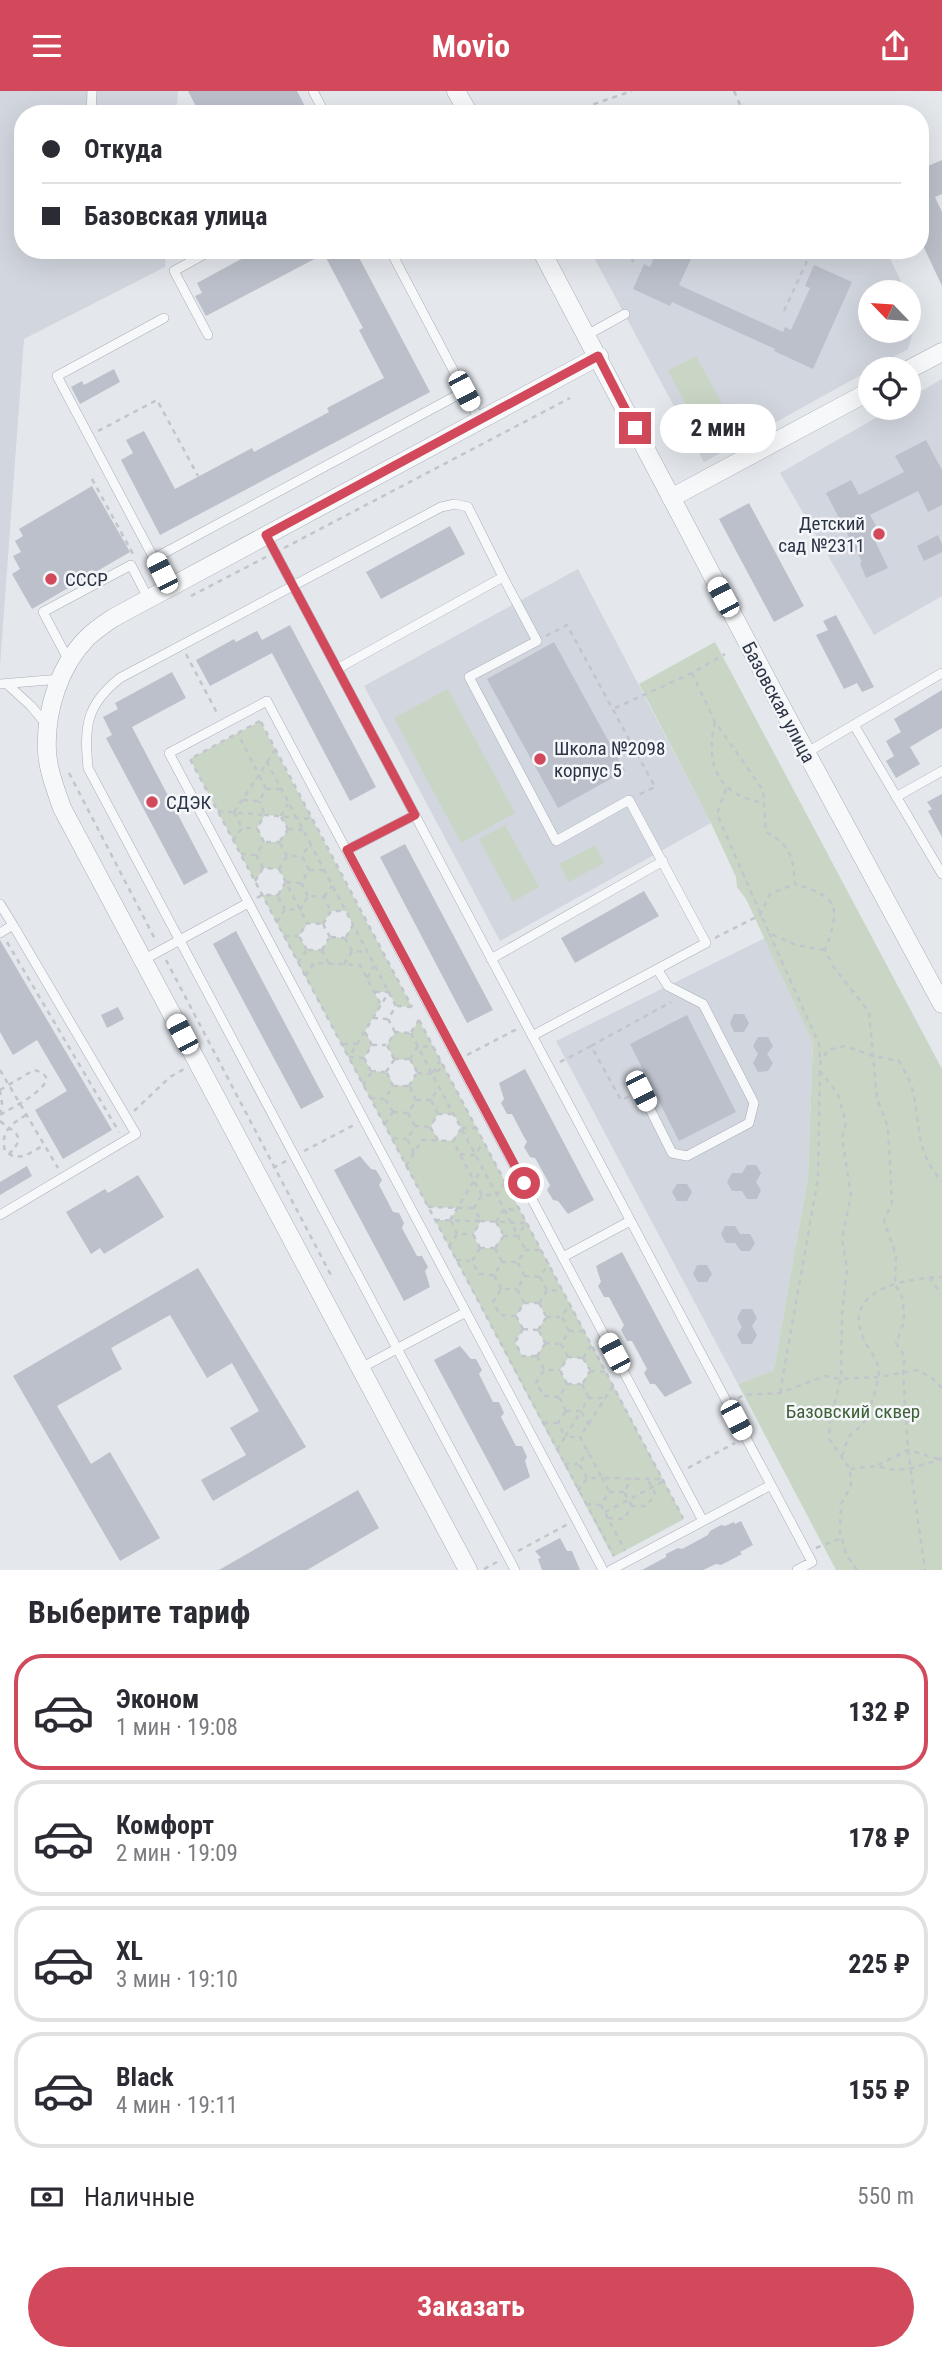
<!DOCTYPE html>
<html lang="ru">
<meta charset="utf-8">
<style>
:root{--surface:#fff;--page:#f2f2f3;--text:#2b2b33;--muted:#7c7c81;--line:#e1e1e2;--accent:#d1495b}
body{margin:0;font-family:"Roboto Condensed",sans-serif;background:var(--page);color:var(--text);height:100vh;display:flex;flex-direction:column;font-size:26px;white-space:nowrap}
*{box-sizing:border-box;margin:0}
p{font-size:23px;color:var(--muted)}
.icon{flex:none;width:38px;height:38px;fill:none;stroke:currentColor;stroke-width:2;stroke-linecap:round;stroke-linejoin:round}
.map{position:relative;height:1479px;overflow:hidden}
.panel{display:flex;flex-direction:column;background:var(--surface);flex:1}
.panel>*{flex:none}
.top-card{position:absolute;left:14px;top:14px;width:915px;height:154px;border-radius:28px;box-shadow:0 7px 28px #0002;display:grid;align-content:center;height:154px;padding:0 28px;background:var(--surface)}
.needle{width:46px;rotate:295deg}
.tools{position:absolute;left:858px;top:189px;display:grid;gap:14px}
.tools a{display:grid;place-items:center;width:63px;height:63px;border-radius:50%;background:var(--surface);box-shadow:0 7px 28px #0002;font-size:35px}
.end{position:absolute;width:32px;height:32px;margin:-16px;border:9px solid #d1495b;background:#fff;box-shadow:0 0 0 4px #fff}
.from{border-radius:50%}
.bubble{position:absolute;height:49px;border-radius:24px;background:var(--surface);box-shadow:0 7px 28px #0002;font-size:23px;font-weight:700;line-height:49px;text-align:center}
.car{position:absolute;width:21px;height:42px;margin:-21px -10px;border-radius:9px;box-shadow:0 0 5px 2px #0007;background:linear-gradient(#fff 24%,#345 0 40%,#fff 0 76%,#345 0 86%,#fff 0)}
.top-card b{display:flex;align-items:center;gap:24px;height:66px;font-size:26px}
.top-card b+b{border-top:2px solid var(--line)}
.top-card i{width:18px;height:18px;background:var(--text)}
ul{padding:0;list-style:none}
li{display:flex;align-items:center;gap:21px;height:116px;margin:0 14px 10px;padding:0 14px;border:4px solid var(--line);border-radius:28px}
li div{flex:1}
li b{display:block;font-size:26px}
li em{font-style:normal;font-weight:700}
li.on{border-color:var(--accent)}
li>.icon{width:63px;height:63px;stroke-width:1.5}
h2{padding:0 28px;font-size:32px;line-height:84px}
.pay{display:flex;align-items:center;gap:18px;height:77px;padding:0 28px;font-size:26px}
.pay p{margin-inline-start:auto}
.primary-button{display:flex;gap:14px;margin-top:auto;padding:14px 28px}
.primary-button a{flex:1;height:80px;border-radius:42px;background:var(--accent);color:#fff;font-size:28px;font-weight:700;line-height:80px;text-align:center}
header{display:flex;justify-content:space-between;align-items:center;height:91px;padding:0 28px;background:var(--accent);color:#fff;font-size:32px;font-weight:700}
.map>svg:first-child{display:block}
.built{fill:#d2d6de}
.green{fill:#c9d6c5;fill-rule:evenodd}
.building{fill:#bbc0ca}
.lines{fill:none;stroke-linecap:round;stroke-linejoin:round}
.lane-casing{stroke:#a9aeb7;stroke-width:10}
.street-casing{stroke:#a9aeb7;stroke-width:19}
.path{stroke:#c2c5cb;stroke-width:2.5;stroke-dasharray:5 5;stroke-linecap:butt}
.lane{stroke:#f7f8fa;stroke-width:9}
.street{stroke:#f7f8fa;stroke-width:18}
.route{stroke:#d1495b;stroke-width:9}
.poi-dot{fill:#d1495b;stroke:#f4f6f9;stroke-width:2.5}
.labels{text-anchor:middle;stroke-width:5;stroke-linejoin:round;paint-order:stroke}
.poi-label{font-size:19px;fill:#2b3445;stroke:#f4f6f9;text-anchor:start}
.street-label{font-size:19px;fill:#2b3445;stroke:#f4f6f9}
.park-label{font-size:19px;fill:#3f6138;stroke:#f4f6f9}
</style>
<header><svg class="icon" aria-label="menu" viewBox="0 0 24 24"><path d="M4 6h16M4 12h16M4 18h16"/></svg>Movio<svg class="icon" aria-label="share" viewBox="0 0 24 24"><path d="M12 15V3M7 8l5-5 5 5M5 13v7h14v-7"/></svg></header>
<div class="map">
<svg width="942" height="1479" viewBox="0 0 942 1479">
<rect width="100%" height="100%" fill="#e4e7ec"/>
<path class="built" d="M0,0H178L176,23H23V159H166L165,176L24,248L0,574Z
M590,159H886L906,201H870V240H908V206L918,226L908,258L704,371Z
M942,288V505L874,544L780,382L893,317H908V308Z
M578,478L711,732L500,850L364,595Z
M765,847L813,952L808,1086L774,1279L738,1293L556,950Z"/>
<path class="green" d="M696,265L729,326L701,341L668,280Z
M715,551L942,978V1479H836L738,1293L774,1279L808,1086L813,952L746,808L737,796L736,786L711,732L639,593Z
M448,598L515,722L461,752L394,627Z
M260,630L412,916L396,915L389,901H374L381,914L365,940L372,954L364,967L371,980L386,981L394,994L409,995L417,982L410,969L394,968L387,954L395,941L411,942L419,929L684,1428L613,1466L435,1129H450L458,1117L428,1116L262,804H278L286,791L279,778L264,777L255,790L190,668ZM265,724L281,725L288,738L280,751H264L257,737ZM331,820H346L353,834L345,847L330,846L322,859H307L299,845L308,832L323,833ZM438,1023H454L461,1037L453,1050L438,1049L431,1036ZM481,1130L496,1131L503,1144L495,1157H480L473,1144ZM524,1212H539L546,1226L538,1239L545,1252L537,1265H522L515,1251L523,1238L516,1225ZM568,1267H583L590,1280L582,1293H567L560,1279Z
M505,734L539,796L513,811L479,748Z
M595,754L604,772L569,791L559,773Z"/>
<path class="building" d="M188,0H297L309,23H200Z
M942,69V103L935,106L942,121V195L920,148V92L926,89L921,78Z
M258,159H355L430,301L160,444L121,369L133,362L126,349L144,340L175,398L252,357L254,361L329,321L327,317L384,287L359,239L363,237L324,163L206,225L195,205L202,202L197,192Z
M657,159H695L679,194L783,241L785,236L791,239L810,197L805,195L814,174L852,191L813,278L774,260L775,258L672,211L670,215L633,198L644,173L650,176Z
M114,278L120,291L80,313L71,296L82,290L84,294Z
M926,349L942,379V414L928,421L918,400L870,424L882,446L875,450L888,477L866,487L860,472L862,471L826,402L851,389L859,404L904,381L895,365Z
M92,395L130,461L32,518L12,483L20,478L13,465L21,461L15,450L23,445L19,438Z
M749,412L804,515L774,531L719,428Z
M450,435L465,463L381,508L366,481Z
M938,444L942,453V461L924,470L917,455Z
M836,524L874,596L862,601L857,592L844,598L816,544L828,539L823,530Z
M290,534L376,696L350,710L272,562L210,595L196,569L234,548L236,551L257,540L262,549Z
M554,551L625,680L558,717L487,588Z
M172,581L186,607L132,636L208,781L184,794L106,647L112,644L103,626L118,618L115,612Z
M942,599V637L910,656L920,673L896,687L886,670L894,665L886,650L901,641L894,628Z
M942,703V746L928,720L932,718L927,711Z
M405,753L493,919L467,932L380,766Z
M644,800L659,825L575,872L561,847Z
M236,840L324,1006L301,1018L213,853Z
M0,849L112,1039L63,1068L35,1019L67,1000L37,949L13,964L0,941Z
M118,916L124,928L107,937L101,924Z
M734,923H744L749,932L744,941H734L730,932Z
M687,924L736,1021L679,1050L630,953Z
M758,946H768L773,955L767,963L773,972L768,980L758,981L753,972L758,963L753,955Z
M525,978L594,1109L568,1123L558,1110L553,1109L547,1099L550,1094L539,1074L535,1067L530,1066L524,1056L527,1051L523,1044L512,1023H507L501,1012L504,1008L499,992Z
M360,1065L371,1078L376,1079L382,1089L379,1094L388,1111L393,1121L399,1122L404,1132L402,1137L417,1165H422L428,1176L425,1180L430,1196L404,1210L334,1079Z
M747,1074H756L761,1082L756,1091L761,1099L757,1108H747L742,1100H732L727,1091L732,1082H742Z
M27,1075L32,1085L0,1104V1091Z
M138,1084L164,1126L104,1163L100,1157L91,1163L66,1121L105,1098L108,1102Z
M677,1093H687L692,1101L687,1110H677L672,1101Z
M725,1135H735L740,1143H750L755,1152L750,1160H741L735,1152H726L721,1143Z
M622,1161L692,1292L665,1306L655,1293H650L644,1282L647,1278L638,1261L632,1250H627L621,1239L624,1234L609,1206H604L598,1195L601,1191L596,1175Z
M697,1174H707L712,1183L707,1191H698L693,1183Z
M198,1177L306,1356L213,1410L201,1389L246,1364L230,1337L259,1320L232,1272L207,1287L170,1224L111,1257L122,1278L57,1315L91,1373L110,1361L160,1447L120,1470L13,1285Z
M742,1218H752L757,1227L752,1235L757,1244L752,1253H742L737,1244L742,1236L737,1227Z
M460,1255L471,1268H476L482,1279L479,1283L493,1311H499L504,1322L501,1326L516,1355H522L527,1366L525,1370L530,1386L504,1400L434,1269Z
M358,1399L379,1437L307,1479H219Z
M741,1430L753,1454L740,1461L742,1463L721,1474L716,1473L703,1479H642L666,1466V1463L678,1457L682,1458L708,1444L710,1440L721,1434L725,1435L734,1431L735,1433Z
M560,1447L567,1460H572L580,1479H542L538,1468L541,1467L535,1460Z"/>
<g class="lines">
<g class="lane-casing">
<path id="lane" d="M313,0L325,23
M91,23L92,0
M390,159L480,330
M164,227L57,285L169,496
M208,244L174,180L212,159
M587,244L625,223
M266,444L812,1471L797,1479
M155,467L465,300
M503,486L537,550L469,586L556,750L629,709L706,852L532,945
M69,570L43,521L131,474L148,507
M337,578L503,486L468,416L455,413L441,416L120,587C86,614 84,635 88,677L515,1479
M0,593L61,588
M7,593L31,615L47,634
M854,634L942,783
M806,662L942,582
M896,706L942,680
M347,759L415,724
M0,813L13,834
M0,842L13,834L136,1043L0,1124
M491,868L663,770
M143,869L248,812
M641,1000L672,1062L687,1065L749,1032L754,1012L703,913L668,895L657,878
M563,1166L630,1130
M361,1277L466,1221
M603,1479L169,662L267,610L703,1430
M611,1479L771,1394"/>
</g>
<g class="street-casing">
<path id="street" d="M456,0L469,23
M541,159L773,600L942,913
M908,279L942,261
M671,407L870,300
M468,1479L62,717C56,699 48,680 47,660C45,621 59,575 87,547C95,539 104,533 113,527L599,265"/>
</g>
<path class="path" d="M734,0L744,23
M565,23L632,0
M632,171L637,159
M784,220L812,159
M98,340L157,309L198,385
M92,388L133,463
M284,457L570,307
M191,505L266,466
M546,545L567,534L655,696L638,704
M186,563L217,622
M692,582L715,631L763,699L766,741C791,755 793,765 795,793C839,806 841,816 825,859L833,875L869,921L877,1008L888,1036L892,1111L884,1130L896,1164L895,1193L903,1208L904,1231L896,1252L905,1266L903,1280L908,1359L925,1479
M615,617L692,582L725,563
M260,630L190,668L614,1465
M261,631L412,916
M715,631C705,675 718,704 764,712
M267,671L275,659
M69,682L156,850
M266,698L259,684L267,671L310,752
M726,698L717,723L769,842L796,854L825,859
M243,709L259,710L266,698H281
M218,720L265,724L259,710
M234,721L259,684L238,643
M234,721L242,737
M281,725L288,713
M281,726L288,738
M288,738L303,739
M233,750L242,737H257
M280,750L288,738
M264,751L257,737L265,724L311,728
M266,751H280
M280,752L287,765
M241,763L255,764
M263,777L256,764L264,751
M279,778L307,832
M279,778L287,765H302
M309,779L302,765L310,752L396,915
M255,790L263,777L279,778
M286,791L300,792
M278,804L285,792
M308,805L301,792L309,779H324
M278,806L285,818
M324,806L332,795
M257,807L262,804H278
M277,831L285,818L300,819L308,805L324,806L331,820
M323,833L331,820H346
M323,833L330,846
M769,842L819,953L820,971
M284,845H298
M331,846L345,847
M346,846L353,834
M345,847L352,860
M715,847L760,824L770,803L795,793
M7,851L119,1041
M307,859L299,845L307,832L323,833
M308,859H322
M322,859L329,873
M322,859L329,847
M166,869L333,1188
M298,872L306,860
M344,873L352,860L368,861
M305,885L314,872L360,874L381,914
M367,887L374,875
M375,901H389
M397,915L412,916
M373,927L387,928
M419,929L683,1427
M365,941L372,954
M395,941L388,928L396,915
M411,941L419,929
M411,942L432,983
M343,953H357
M372,954H386
M591,955L671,911
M467,964L517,938
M364,967L349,966L389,901
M394,968L387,954L395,941L411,942
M394,968H409
M410,968L418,955L433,956
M410,968L417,981
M560,971L591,955L621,1009L632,1004
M0,979L58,1077
M371,980L364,967L372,954
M371,980L385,981
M386,981L394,969
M387,982L393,995
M417,982L432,983L442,977
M363,994L371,982
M393,995H409
M409,995L416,983
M410,996L416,1009
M0,999L34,979C72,988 9,1018 0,1024
M0,999L2,1012L0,1024
M370,1007L384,1008
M134,1020L170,986L184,978
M393,1021L385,1008L393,995
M393,1021L407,1022
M438,1023L431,1009L439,996
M26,1024C11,1033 0,1041 5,1060C19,1072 30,1062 44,1054
M0,1030C14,1042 28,1044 9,1063
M385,1033L393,1021
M415,1035L408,1022L416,1009H431
M462,1037H476
M393,1047L407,1048
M438,1049L430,1036L438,1023H454
M453,1050L461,1038
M304,1060L354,1034
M414,1062L407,1048L415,1035L430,1036
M460,1063L475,1064L483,1051
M406,1075L422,1049L453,1050
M273,1077L286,1070
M482,1104L474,1090L483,1077
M428,1116L473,1117
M435,1129L481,1130L474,1117L482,1104H497L432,983L440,970
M450,1129L474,1090L453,1050
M451,1130L457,1143
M496,1131L504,1118L519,1119
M496,1131L503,1143
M503,1145H518L497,1104L505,1091
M449,1156L457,1143H473
M480,1157L473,1143L481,1130L526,1132L518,1145L526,1159
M480,1157L472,1170L479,1183L494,1184
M480,1157H494
M495,1157L502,1171
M495,1157L503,1146
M456,1169L470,1170
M525,1185L517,1171L526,1159H541
M930,1186L933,1193L942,1202
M501,1198L494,1184L502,1171H517
M547,1199L540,1186L549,1172
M524,1212L517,1198L525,1185L540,1186
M539,1212L547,1199L562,1200
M539,1212L546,1225
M516,1225L500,1224L493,1211L501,1198H517
M546,1226H560
M523,1238L515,1251L522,1265H537
M523,1238L516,1225L524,1212H539
M523,1238L538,1239
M538,1239L546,1227
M539,1240L545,1252
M569,1240L562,1226L569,1213
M545,1252L559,1253
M537,1265L545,1253
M537,1265L544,1278
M568,1266L561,1253L569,1240H584
M583,1267L590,1279
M583,1267L591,1255
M590,1280L604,1281
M583,1292L590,1280
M567,1293L560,1279L568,1266L583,1267
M567,1293H581
M582,1293L589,1307
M613,1295L580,1346L602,1387L662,1388
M780,1302L818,1087L820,980
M559,1306L544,1305L536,1292L544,1279H560
M738,1307L744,1304L780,1302L825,1285L841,1288L879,1286L918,1279L932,1287L942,1297
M566,1320H581L565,1346L558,1332Z
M566,1320L559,1306L567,1293
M543,1332H557
M589,1334L581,1320L589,1307H604
M557,1359L565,1346H580
M842,1365C845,1357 847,1346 853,1341C854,1340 862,1335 862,1334C868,1327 876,1298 878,1288C882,1270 868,1260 862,1244C844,1197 908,1187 942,1186
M564,1373H578
M878,1374L908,1359L939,1368
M688,1377L735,1352
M850,1378L876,1375L895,1379L912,1377L942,1368
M587,1387L579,1373L588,1360
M578,1400L587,1387H602L609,1400
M624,1401H609L601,1414L625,1460
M586,1413L600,1414
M632,1415L624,1401L632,1388
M605,1421L664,1390
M608,1427L624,1428L632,1415H647L655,1402L648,1389
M816,1457L842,1447
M518,1460L568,1433
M484,1478L497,1471
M857,1479L846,1463L840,1441L841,1413L851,1395L850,1378L829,1348L830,1329L841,1288L842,1223L847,1178L842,1148L851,1103L842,1047L846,1032L838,1003L820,980V972L828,959L845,955L873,965L899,970C904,980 911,990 913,1001C921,1035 915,1062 942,1090"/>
<use href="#lane" class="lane"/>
<use href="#street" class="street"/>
</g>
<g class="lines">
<path class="route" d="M524,1092L347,759L415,724L266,444L598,265L635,337"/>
</g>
<g class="poi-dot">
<circle cx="879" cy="443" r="7"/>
<circle cx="51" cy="488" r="7"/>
<circle cx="540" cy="668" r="7"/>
<circle cx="152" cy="711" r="7"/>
</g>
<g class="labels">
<g class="poi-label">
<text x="865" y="439" text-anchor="end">Детский<tspan x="865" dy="22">сад №2311</tspan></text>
<text x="65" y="495">СССР</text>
<text x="554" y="664">Школа №2098<tspan x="554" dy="22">корпус 5</tspan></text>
<text x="166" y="718">СДЭК</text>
</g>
<g class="street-label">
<text transform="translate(779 611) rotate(62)" y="7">Базовская улица</text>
</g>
<g class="park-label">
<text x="853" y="1327">Базовский сквер</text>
</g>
</g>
</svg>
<div class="tools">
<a><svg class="needle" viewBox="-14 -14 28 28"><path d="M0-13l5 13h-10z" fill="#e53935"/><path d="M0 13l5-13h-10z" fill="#7c7c81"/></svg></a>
<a><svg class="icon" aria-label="locate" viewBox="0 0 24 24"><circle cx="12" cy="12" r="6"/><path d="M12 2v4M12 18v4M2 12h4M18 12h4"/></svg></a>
</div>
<i class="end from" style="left:524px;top:1092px"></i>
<i class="end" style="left:635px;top:337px"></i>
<div class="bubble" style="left:660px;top:313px;width:116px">2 мин</div>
<i class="car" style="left:464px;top:300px;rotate:152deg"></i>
<i class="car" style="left:162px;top:482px;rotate:333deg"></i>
<i class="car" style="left:723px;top:506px;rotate:332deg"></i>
<i class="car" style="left:182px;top:943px;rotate:332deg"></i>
<i class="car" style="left:641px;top:1000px;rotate:153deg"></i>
<i class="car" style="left:614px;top:1262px;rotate:332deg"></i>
<i class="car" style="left:736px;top:1329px;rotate:152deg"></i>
<div class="top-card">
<b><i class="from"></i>Откуда</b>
<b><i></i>Базовская улица</b>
</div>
</div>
<section class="panel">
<h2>Выберите тариф</h2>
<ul>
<li class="on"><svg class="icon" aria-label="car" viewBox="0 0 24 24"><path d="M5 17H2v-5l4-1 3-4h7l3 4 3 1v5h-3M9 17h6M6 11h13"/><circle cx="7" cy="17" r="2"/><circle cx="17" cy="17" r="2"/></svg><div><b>Эконом</b><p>1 мин · 19:08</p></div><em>132 ₽</em></li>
<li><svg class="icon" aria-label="car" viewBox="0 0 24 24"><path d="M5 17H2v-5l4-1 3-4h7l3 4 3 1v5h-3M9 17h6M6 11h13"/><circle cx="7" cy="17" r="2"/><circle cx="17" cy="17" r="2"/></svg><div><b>Комфорт</b><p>2 мин · 19:09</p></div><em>178 ₽</em></li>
<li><svg class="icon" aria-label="car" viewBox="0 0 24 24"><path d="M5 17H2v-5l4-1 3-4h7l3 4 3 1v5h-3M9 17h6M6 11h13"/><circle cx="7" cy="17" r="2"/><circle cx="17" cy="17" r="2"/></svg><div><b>XL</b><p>3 мин · 19:10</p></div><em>225 ₽</em></li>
<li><svg class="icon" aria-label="car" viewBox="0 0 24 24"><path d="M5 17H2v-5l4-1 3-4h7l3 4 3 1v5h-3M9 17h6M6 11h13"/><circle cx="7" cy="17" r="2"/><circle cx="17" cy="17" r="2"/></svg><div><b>Black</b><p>4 мин · 19:11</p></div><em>155 ₽</em></li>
</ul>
<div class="pay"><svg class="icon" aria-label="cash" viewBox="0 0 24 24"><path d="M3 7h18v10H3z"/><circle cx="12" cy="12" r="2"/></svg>Наличные<p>550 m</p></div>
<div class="primary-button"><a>Заказать</a></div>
</section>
